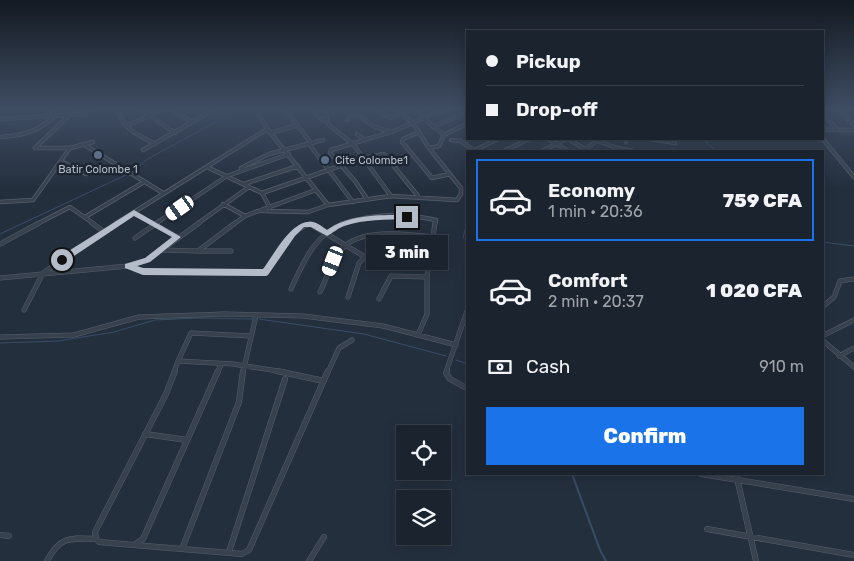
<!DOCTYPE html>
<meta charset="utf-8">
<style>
:root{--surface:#1b232e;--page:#282f3a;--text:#f1f3f6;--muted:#a0a4aa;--line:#39404a;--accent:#1a73e8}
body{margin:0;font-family:Rubik,sans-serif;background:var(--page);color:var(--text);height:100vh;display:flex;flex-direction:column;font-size:19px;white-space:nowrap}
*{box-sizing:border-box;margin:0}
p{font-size:16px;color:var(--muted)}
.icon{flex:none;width:28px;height:28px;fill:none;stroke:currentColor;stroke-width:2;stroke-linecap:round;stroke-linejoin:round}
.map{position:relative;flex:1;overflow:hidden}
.panel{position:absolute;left:466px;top:150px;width:358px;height:325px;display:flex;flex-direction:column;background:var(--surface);border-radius:0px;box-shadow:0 2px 12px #0003,0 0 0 1px var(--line)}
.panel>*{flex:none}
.guide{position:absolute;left:466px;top:30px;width:358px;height:110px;border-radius:0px;box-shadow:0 2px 12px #0003,0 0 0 1px var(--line);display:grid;align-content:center;height:110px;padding:0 20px;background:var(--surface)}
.fabs{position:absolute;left:396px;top:425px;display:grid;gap:10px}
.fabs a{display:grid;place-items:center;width:55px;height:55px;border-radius:0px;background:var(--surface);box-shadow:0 2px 12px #0003,0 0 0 1px var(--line);font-size:25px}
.end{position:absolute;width:22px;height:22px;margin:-11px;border:6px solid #b4bcc9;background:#111;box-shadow:0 0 0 2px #111}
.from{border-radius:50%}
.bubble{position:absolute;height:35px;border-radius:0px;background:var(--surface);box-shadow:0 2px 12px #0003,0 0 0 1px var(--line);font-size:16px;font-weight:800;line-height:35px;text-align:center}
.car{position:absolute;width:15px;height:30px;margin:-15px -8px;border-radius:6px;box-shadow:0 0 4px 1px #0007;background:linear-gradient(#fff 24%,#345 0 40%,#fff 0 76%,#345 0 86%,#fff 0)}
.guide b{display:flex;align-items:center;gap:18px;height:48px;font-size:19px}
.guide b+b{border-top:1px solid var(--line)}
.guide i{width:12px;height:12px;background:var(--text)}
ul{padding:9px 0 0;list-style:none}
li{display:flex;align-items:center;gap:15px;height:82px;margin:0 10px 8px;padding:0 10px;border:2px solid transparent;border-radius:0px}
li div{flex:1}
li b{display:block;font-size:19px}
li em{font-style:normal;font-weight:800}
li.on{border-color:var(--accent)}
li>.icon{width:45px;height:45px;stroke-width:1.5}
.pay{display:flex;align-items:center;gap:12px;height:55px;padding:0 20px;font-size:19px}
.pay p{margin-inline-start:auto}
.button{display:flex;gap:10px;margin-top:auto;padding:10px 20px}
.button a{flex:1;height:58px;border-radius:0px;background:var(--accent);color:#fff;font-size:20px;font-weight:800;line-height:58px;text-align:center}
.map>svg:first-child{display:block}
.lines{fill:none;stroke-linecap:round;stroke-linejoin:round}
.stream-far1{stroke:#394c67;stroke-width:1}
.stream{stroke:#394c67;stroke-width:2}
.minor-far2-casing{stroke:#565f6c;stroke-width:4.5}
.minor-far1-casing{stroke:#565f6c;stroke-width:5}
.minor-casing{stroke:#565f6c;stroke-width:6}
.minor-far2{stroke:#38414e;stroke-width:3}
.minor-far1{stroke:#38414e;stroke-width:4}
.minor{stroke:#38414e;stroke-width:5}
.route{fill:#b4bcc9}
.service-dot{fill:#5c6f8a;stroke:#1d2633;stroke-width:2}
.labels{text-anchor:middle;stroke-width:5;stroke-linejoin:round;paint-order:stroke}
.far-poi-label{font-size:11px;fill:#b4bcc9;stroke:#1d2633;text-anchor:start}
</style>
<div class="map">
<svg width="854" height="561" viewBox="0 0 854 561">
<rect width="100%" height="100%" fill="#242f3e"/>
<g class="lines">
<path class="stream-far1" d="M703,139L716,151
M132,172L146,160L239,109
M0,234L128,174
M463,238L468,218
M822,242L854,246
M259,319L364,334L446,356
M0,343L58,341L114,332L155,320L197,318L253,319
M456,360L468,364"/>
<path class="stream" d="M572,474L600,550L606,561"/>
<g class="minor-far2-casing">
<path id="minor-far2" d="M119,109C119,128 141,136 155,144
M140,109L175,133
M170,109L192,122
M285,109L311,143
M312,109L321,119L327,121
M326,109L327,121L330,126L353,144L391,196
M376,109L389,118L398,115L399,110
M419,109L423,118L444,135
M839,109L854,125
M822,113L838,130
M258,115L269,131
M45,117L52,109
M0,119L84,114L90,109
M347,120L352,114H357L375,127L391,132
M126,126L164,109
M433,127L468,112
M822,130H854
M419,132L403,139L402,142L432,178L450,174
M270,133L298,125
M357,134L365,140
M0,137C23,136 39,131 56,115
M822,138L854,177
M548,139L568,151
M568,139L588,151
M626,139V142
M652,139L675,143
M451,140L461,141L474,151
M598,141L617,148L633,151
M83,144L163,193
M309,144L353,202
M35,148H70L93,142
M35,148L76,109
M429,148L439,146L444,135L468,123
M585,149L600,139
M143,150L215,109
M473,151L498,139
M504,151L529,139
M542,151L566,139
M363,158L384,154L418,196
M61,161L86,174
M207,167L262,193L270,208
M241,168L269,154L323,140
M244,184L298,166
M262,193L340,166
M367,199L355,181L330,153L331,150L394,131L444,109
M0,202L33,200L70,148
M223,204L245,216
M263,211L308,212L328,205L391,196L457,200L461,194V188L429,148L413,123L399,112
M134,213L154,224
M85,217L144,182
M37,224L70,207L94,224
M115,224L264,131H269L328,205
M155,224L227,176L289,154
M197,224L249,187
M234,224L245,216L316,190
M309,224H311
M341,224C371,214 405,213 436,220L435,224"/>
</g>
<g class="minor-far1-casing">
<path id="minor-far1" d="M92,223L104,232
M152,223L177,237
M135,238L157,223
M0,244L39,223
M160,250L198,251L235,223
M198,251H231
M128,266L143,272H266C278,255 288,230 310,224L365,257L398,253L429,256
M0,278L128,266L148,260L199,223
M291,289C303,263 315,233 345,223
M320,292C327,278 331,262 341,250C359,227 408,234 434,237
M348,297L359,263L365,257
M379,299L391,276L427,277L435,223
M822,307L834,297L840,281L854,279
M24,310L43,273L117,223
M418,335L456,345
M822,336L854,320
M0,337L74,335L139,317L225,314L303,316L383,326L418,335L427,314V277
M822,340L854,367
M839,356L854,348
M178,361L191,333L251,336
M174,372L178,361L233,364L284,372
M218,372L221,364
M243,372L256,316
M328,372L339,348L352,340
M446,372L468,308"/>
</g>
<g class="minor-casing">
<path id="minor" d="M175,371L166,394L95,532L96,539L99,542L134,545L143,539L218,371
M277,371L324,381
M447,371L446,373L450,379L468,389
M145,434L187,440
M701,474L854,499
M736,474L756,561
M707,529L854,555
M0,535L9,536
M134,545L242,554L249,550L328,371
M182,549L239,402L243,371
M229,552L285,379
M47,561C60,536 70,538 96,539
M309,561L324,537"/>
</g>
<use href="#minor-far2" class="minor-far2"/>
<use href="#minor-far1" class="minor-far1"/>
<use href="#minor" class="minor"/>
</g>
<linearGradient id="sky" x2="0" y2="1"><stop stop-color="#141a22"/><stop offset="0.58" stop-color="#3f4d63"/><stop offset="1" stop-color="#3f4d63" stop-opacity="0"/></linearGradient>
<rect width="854" height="188" fill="url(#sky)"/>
<path class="route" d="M134,210L181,237L150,262L137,266L143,268L263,269C274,255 292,218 313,222C318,223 323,227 327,230C350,214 380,215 407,215L411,217L407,219C386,220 365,219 344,226C338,228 333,233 327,236L311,227H304L295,236L268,275L266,276L143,275L125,268V264L145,258L172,237L134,216L65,262H59V257Z"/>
<g class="service-dot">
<circle cx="98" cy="155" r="5"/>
<circle cx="325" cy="160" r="5"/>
</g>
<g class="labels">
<g class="far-poi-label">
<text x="335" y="164">Cite Colombe1</text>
<text x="98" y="173" text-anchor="middle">Batir Colombe 1</text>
</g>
</g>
</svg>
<div class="fabs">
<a><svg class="icon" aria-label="locate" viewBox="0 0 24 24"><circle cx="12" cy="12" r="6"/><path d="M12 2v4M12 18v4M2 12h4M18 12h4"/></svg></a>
<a><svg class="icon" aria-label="layers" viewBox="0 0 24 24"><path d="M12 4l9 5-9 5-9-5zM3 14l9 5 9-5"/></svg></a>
</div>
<i class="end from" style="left:62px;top:260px"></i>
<i class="end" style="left:407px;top:217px"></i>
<div class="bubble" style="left:366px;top:235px;width:82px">3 min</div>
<i class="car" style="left:180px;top:208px;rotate:235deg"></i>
<i class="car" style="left:333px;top:261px;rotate:201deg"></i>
<div class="guide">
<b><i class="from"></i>Pickup</b>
<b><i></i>Drop-off</b>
</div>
<section class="panel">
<ul>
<li class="on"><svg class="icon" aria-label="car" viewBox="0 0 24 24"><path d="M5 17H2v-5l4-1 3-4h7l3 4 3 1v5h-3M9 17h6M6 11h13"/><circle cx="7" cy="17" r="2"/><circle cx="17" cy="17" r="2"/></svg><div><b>Economy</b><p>1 min · 20:36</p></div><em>759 CFA</em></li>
<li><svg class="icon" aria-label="car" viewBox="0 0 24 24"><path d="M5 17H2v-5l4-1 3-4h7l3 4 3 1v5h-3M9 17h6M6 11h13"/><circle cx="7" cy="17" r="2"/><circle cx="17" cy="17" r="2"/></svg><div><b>Comfort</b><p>2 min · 20:37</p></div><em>1 020 CFA</em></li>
</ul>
<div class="pay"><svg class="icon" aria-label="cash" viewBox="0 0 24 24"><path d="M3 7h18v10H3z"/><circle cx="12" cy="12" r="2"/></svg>Cash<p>910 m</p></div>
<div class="button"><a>Confirm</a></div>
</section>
</div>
